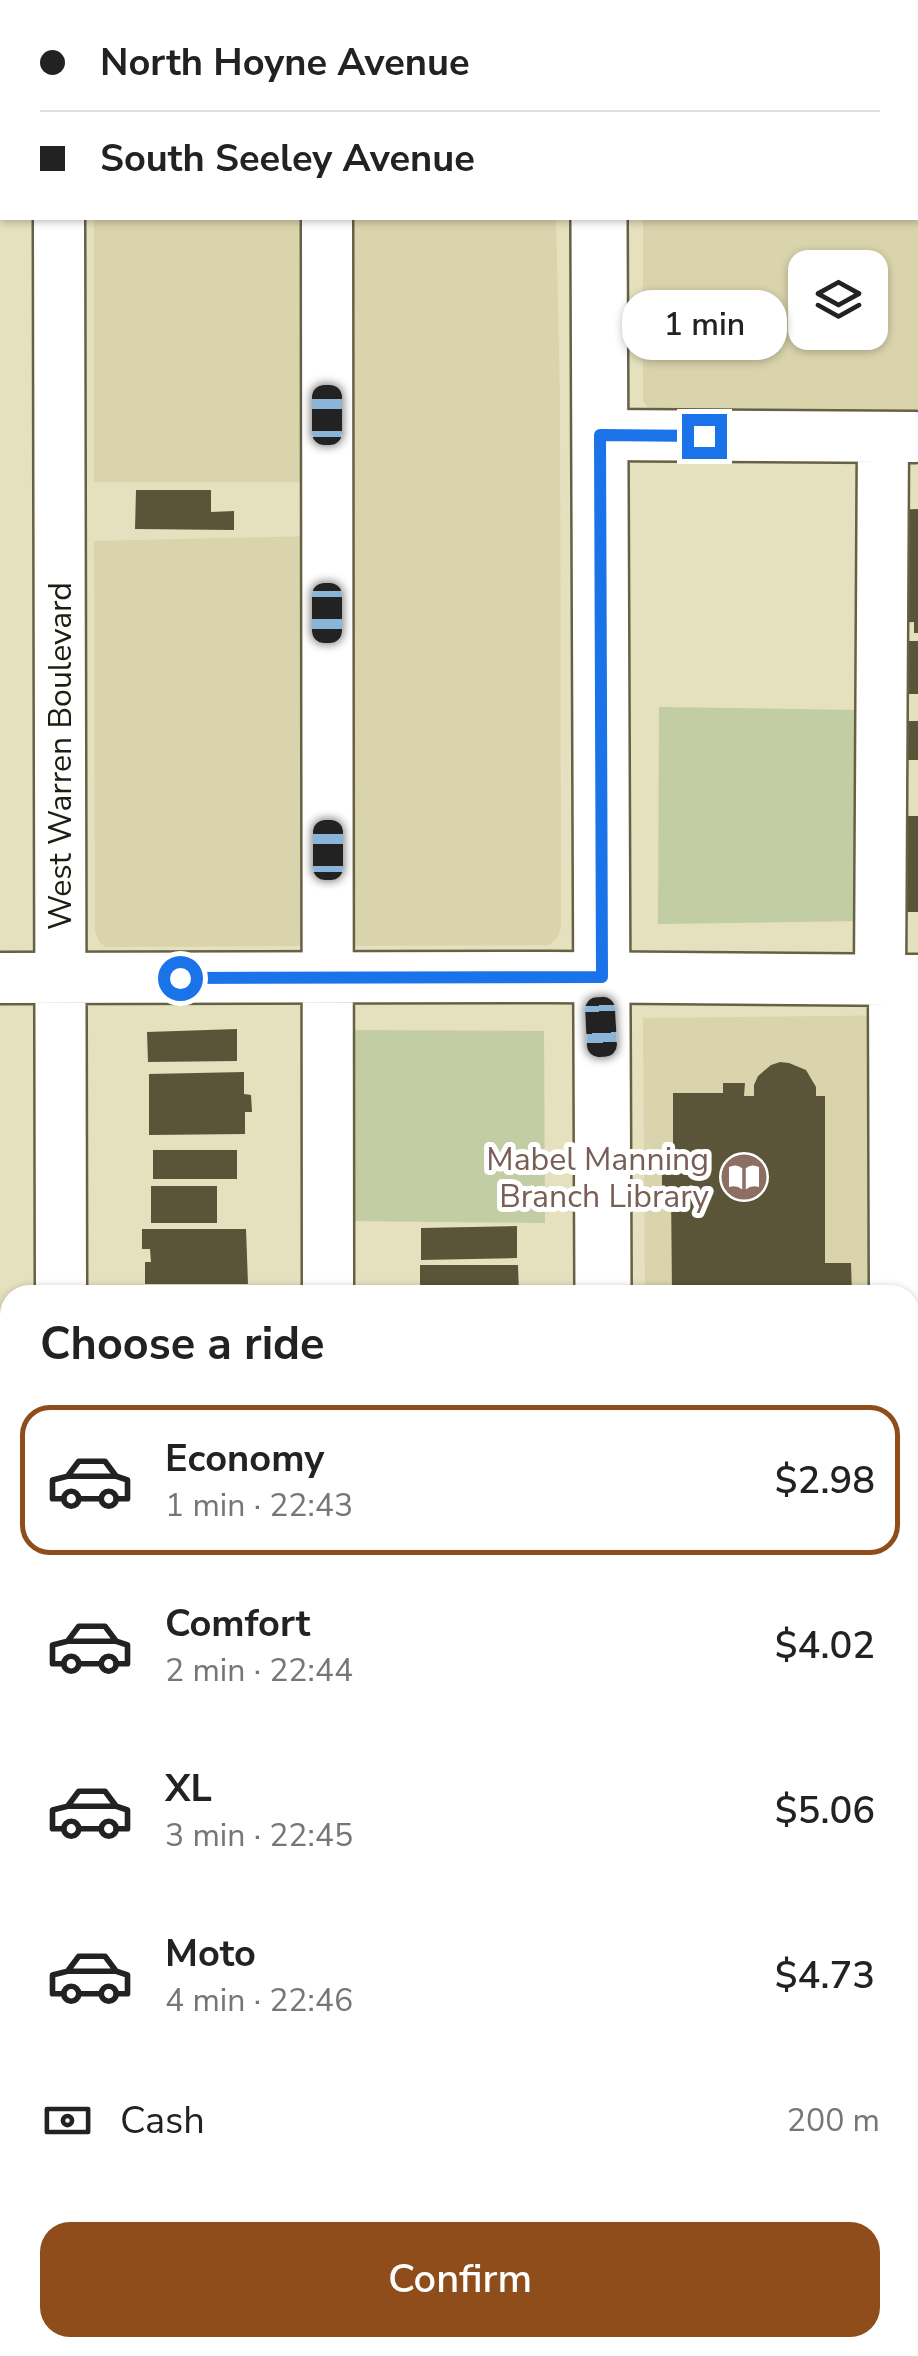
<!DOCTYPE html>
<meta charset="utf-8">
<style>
:root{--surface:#fff;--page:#f6f6f6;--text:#222;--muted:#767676;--line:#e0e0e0;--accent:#8e4d1a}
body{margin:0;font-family:"Nunito Sans",sans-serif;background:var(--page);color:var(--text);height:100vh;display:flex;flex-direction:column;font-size:38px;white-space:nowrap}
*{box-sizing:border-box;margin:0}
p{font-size:32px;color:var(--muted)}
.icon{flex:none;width:55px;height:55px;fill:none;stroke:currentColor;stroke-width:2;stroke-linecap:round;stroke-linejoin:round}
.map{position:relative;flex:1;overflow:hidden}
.sheet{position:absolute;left:0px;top:1285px;width:920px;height:1072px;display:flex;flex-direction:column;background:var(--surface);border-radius:30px 30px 0 0;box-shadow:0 2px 8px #0004}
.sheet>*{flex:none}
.hud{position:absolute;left:0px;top:0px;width:920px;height:220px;box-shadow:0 2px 8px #0004;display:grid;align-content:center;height:220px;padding:0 40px;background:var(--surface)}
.buttons{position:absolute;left:788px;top:250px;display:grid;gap:20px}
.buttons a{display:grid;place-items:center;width:100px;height:100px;border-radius:20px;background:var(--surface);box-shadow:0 2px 8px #0004;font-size:50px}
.end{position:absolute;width:45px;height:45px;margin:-22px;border:12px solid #1a73e8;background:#fff;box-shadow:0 0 0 5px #fff}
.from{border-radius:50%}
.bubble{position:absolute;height:70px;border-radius:30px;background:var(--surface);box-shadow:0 2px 8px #0004;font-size:32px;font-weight:600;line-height:70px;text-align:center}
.car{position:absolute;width:30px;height:60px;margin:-30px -15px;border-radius:12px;box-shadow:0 0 8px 2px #0007;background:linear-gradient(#222 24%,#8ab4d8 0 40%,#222 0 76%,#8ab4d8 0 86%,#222 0)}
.hud b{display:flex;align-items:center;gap:35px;height:95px;font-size:38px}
.hud b+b{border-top:2px solid var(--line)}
.hud i{width:25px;height:25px;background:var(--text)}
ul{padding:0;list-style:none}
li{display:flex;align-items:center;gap:30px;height:150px;margin:0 20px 15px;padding:0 20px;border:5px solid transparent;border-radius:30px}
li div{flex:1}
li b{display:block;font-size:38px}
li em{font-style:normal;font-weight:600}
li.active{border-color:var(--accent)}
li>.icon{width:90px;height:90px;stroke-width:1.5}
h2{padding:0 40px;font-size:45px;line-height:120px}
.pay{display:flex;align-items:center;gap:25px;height:110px;padding:0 40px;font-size:38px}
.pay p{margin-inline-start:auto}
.action{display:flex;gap:20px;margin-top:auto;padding:20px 40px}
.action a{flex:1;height:115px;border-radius:30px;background:var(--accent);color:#fff;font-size:40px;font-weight:600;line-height:115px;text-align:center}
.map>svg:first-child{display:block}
.built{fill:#dad4ac;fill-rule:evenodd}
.green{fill:#c3cda3}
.building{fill:#5a5538}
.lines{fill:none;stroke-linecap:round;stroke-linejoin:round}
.minor-casing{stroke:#666144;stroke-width:55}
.major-casing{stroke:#666144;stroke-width:60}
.minor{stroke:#fff;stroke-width:50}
.major{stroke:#fff;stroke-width:55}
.route{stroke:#1a73e8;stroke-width:12}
.labels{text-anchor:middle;stroke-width:10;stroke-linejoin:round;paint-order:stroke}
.street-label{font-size:32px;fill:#1f1d11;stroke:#fff}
.education-label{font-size:32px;fill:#785e54;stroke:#fff;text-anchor:end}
</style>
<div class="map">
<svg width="918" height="2356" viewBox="0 0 918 2356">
<rect width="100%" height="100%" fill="#e5e0be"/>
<path class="built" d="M94,0H554V2H94Z
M643,0H918V414L651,412L643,401V218H918V2H643ZM805,268H870V332H805Z
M94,218H556L560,398L561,928L557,938L549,945L106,947L99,942L95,932L94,541L315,536L313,482H94Z
M918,1015V1356H910V1295H645L643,1018Z"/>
<path class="green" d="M659,707L859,710L862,921L658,924Z
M348,1030L544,1031L545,1223L350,1221Z
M0,1576H5L8,1884H0Z"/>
<path class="building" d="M136,490H211V512L234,511V530L135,529Z
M918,509V633H914V622L892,623V510Z
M894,641H918V694H895Z
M899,721H918V760H899Z
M899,816H918V912H900Z
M237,1029V1061L148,1062L147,1032Z
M780,1062L789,1063L806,1070L816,1087V1096H825V1263H851L852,1295H672L671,1189H662V1166H673V1093H723V1083H745L744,1096H754V1085L758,1076L771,1065Z
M244,1072V1094L251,1095L252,1112H245V1134L149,1135V1074Z
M153,1150H237V1179H153Z
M151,1186H217V1223H151Z
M517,1226V1258L421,1260V1228Z
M142,1229H246L248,1284H145V1262H151L150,1249H142Z
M420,1265H518L519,1295H420Z
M145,1290H212V1295H145Z
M918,1429V1580H910V1430Z
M910,1614H918V1790H910Z
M910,1814H918V1848H910Z
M910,1900H918V2008H910Z
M910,2121H918V2327H910Z
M675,2348H868V2356H675Z
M272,2350H318V2356H272Z"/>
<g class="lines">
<g class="minor-casing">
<path id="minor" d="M59,0V2
M327,0V2
M59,218L61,1295
M327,218L328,1295
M600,435L915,437
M0,978L551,977L918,980
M880,979L883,437
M894,980L895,1295
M910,1803H918
M0,2060H10
M910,2064H918
M63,2348V2356
M328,2348V2356
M883,2348V2351H918
M408,2356L607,2353"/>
</g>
<g class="major-casing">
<path id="major" d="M599,2V0
M599,218L603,1295
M607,2348V2356"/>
</g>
<use href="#minor" class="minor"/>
<use href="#major" class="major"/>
</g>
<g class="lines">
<path class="route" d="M180,978L602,977L600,435L704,436"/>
</g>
<defs>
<g id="library-disc" transform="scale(2.5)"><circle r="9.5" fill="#8d6e63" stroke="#fff"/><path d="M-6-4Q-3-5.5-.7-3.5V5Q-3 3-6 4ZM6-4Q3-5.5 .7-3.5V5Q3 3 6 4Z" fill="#fff"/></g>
</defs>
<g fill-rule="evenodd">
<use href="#library-disc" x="744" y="1177"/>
</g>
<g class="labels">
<g class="street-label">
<text transform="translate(60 756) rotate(-90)" y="11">West Warren Boulevard</text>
</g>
<g class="education-label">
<text x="709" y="1170">Mabel Manning<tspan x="709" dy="37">Branch Library</tspan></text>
</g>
</g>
</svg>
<div class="buttons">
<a><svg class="icon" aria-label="layers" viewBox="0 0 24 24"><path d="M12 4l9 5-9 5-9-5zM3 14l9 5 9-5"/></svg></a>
</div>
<i class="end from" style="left:180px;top:978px"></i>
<i class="end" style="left:704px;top:436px"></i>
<div class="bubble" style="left:622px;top:290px;width:165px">1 min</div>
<i class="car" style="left:327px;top:415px;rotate:0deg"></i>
<i class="car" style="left:327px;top:613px;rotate:180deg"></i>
<i class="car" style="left:328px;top:850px;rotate:0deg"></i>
<i class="car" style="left:601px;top:1027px;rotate:177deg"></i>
<div class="hud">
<b><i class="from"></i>North Hoyne Avenue</b>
<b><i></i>South Seeley Avenue</b>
</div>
<section class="sheet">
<h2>Choose a ride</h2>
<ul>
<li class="active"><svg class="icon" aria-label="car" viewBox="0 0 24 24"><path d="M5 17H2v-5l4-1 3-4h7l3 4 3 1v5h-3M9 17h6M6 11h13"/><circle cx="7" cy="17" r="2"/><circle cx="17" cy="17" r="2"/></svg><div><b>Economy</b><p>1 min · 22:43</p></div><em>$2.98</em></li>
<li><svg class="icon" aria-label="car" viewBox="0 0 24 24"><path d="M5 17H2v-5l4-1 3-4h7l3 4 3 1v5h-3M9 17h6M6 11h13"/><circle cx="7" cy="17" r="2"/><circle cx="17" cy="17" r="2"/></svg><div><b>Comfort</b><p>2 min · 22:44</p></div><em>$4.02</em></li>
<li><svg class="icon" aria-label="car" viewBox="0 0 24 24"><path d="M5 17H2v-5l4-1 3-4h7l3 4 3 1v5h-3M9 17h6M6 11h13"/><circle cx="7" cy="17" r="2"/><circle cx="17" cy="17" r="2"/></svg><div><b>XL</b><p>3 min · 22:45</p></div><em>$5.06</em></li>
<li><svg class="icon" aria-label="car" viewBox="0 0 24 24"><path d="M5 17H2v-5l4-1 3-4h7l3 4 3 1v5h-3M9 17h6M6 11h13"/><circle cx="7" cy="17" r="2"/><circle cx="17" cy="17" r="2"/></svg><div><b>Moto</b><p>4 min · 22:46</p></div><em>$4.73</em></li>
</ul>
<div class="pay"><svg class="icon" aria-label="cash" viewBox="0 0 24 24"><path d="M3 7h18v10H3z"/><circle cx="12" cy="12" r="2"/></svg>Cash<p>200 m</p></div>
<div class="action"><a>Confirm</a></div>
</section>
</div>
